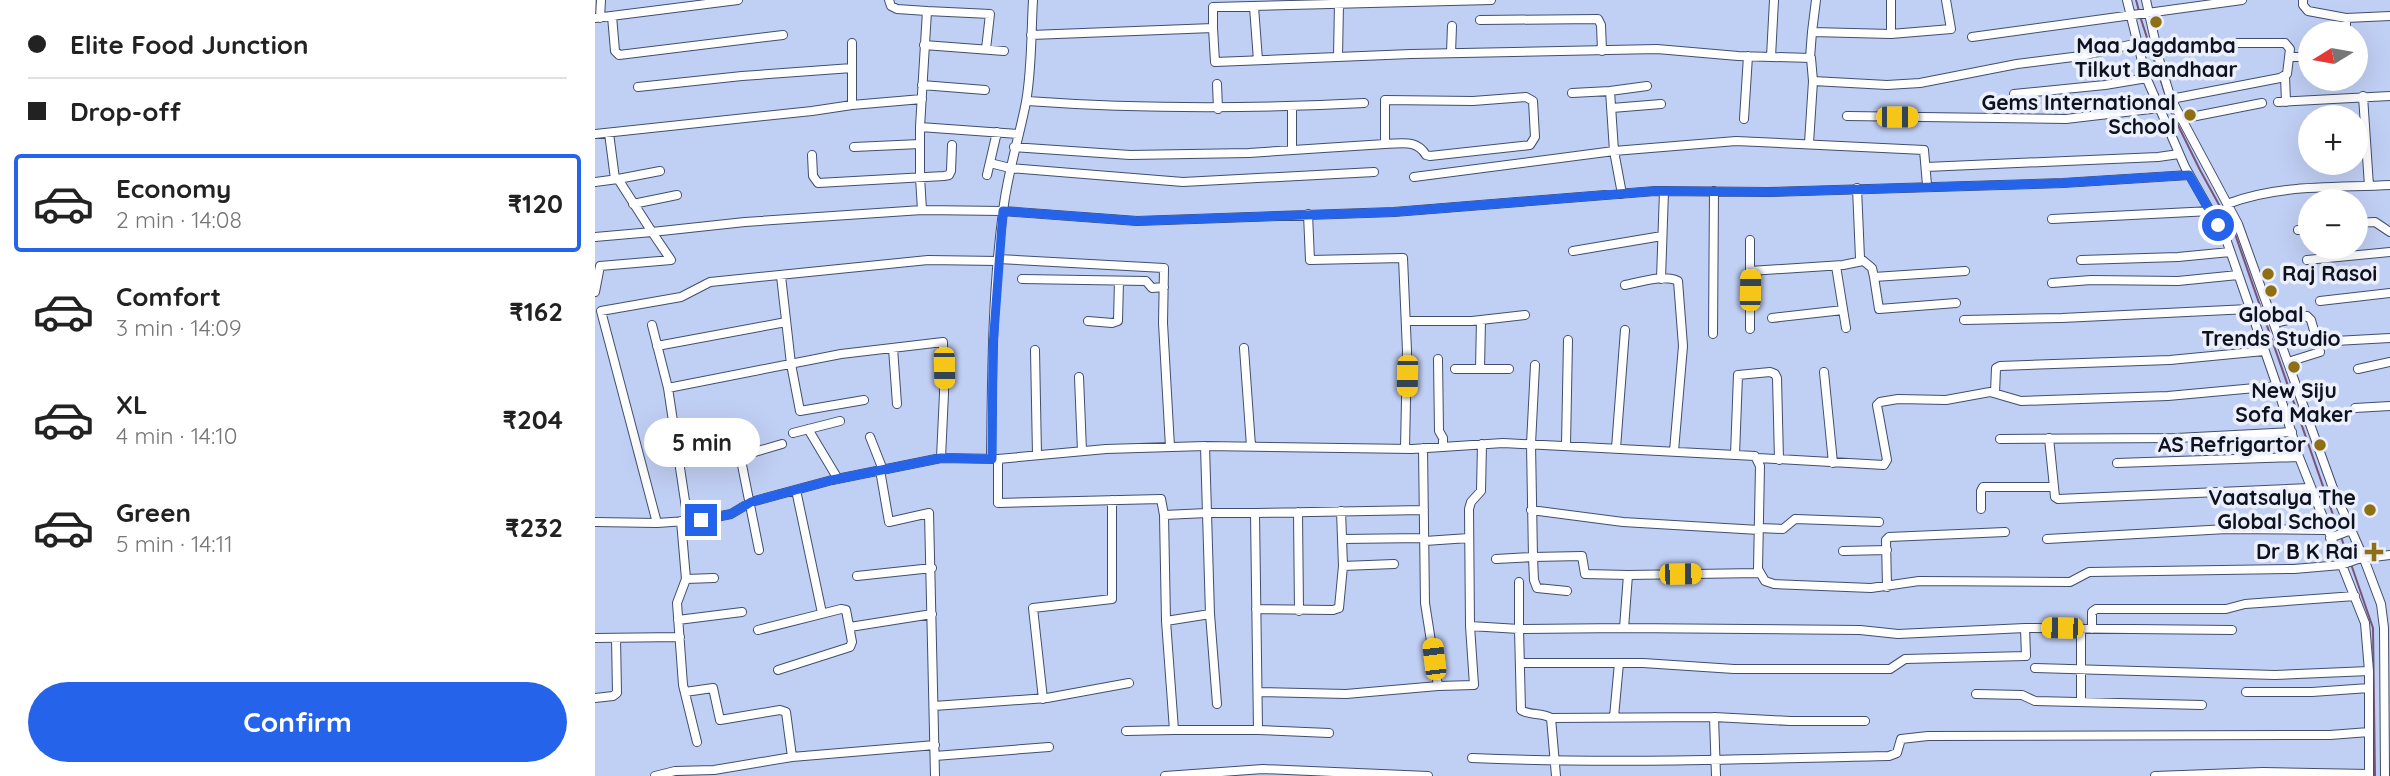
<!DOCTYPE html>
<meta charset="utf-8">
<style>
:root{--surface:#fff;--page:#f2f2f2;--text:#222;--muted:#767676;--line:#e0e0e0;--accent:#2563eb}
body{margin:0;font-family:Quicksand,sans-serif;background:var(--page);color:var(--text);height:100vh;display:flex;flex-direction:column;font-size:26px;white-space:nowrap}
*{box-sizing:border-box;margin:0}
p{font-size:23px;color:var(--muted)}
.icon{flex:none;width:38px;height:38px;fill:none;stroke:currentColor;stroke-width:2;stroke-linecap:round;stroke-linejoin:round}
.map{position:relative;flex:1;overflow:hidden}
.details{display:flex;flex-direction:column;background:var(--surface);width:595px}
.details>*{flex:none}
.hud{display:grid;align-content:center;height:154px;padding:0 28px;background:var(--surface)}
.needle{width:46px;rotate:259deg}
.controls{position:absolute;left:1703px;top:21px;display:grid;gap:14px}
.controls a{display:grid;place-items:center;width:70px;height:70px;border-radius:50%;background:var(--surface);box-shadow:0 7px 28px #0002;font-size:35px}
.end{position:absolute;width:32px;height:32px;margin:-16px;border:9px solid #2563eb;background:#fff;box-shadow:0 0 0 4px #fff}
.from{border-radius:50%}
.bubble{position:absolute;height:49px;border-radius:24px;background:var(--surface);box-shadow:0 7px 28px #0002;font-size:23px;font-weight:800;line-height:49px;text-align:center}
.car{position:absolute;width:21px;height:42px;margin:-21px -10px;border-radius:9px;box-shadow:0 0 5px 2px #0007;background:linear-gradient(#f5c518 24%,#345 0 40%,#f5c518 0 76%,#345 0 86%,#f5c518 0)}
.hud b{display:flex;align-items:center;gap:24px;height:66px;font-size:26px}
.hud b+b{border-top:2px solid var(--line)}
.hud i{width:18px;height:18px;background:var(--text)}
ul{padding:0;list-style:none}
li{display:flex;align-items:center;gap:21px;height:98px;margin:0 14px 10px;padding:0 14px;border:4px solid transparent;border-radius:7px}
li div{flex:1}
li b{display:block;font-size:26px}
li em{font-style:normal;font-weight:800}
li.current{border-color:var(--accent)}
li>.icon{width:63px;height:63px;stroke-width:1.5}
.action{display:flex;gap:14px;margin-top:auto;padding:14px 28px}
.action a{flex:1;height:80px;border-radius:42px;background:var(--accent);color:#fff;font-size:28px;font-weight:800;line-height:80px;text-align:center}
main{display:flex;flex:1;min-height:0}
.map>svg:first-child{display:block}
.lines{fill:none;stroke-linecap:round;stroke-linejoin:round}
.stream{stroke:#77537a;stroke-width:2}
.minor-casing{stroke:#424e6d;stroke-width:10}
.minor{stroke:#fff;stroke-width:8}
.route{stroke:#2563eb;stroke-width:9}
.poi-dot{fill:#8f6f13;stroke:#ecf0fc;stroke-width:2.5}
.labels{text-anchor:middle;stroke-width:7;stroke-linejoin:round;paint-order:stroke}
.poi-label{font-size:21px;font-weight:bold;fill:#0d121e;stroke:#ecf0fc;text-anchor:end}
</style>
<main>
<section class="details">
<div class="hud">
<b><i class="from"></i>Elite Food Junction</b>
<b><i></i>Drop-off</b>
</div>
<ul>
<li class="current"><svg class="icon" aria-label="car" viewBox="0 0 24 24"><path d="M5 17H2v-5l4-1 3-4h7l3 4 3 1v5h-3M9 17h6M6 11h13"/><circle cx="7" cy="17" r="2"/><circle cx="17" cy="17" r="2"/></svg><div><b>Economy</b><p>2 min · 14:08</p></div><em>₹120</em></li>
<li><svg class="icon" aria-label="car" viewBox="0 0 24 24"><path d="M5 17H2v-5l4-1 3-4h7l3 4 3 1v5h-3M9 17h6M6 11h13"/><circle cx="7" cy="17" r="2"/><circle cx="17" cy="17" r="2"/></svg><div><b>Comfort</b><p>3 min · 14:09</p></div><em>₹162</em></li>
<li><svg class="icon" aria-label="car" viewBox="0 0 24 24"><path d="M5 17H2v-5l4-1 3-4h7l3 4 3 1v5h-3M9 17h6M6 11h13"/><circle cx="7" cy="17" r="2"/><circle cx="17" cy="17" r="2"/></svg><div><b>XL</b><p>4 min · 14:10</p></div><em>₹204</em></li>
<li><svg class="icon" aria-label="car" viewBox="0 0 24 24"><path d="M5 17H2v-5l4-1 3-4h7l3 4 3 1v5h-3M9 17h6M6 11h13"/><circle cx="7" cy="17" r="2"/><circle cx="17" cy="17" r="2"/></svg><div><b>Green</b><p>5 min · 14:11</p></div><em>₹232</em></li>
</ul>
<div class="action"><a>Confirm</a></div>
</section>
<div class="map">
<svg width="1795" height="776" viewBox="0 0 1795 776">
<rect width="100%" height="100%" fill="#c0cff4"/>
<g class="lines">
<path class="stream" d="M1541,0L1544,11
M1545,16L1575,109L1605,170L1640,234L1744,532
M1746,537L1754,559
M1756,564L1778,628L1780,776"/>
<g class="minor-casing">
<path id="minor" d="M294,0L296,6L302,9L332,11L325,127
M1532,0L1551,77L1590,167L1631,239L1682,386L1704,457L1770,623L1774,671V776
M1551,0L1565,63L1576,99L1643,224L1739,491L1769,559L1786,604L1789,628L1790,776
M1708,0V5L1713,11L1751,18L1795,16
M659,7L663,60
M332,11L395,14L391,49
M17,16L20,51L24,55L188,35
M0,18L143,0
M5,18L6,0
M885,20L1003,19L1006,25L1007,51
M618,28L620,62L816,54L1062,49L1143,56L1216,58L1218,81L1292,85L1325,83L1422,64L1486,56L1543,43
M1217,32L1221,0
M1751,33V18
M1296,34V0
M436,35L618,28V7L896,0
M1377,37L1647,0
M329,45L409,51
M856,53L857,26
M743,57L744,3
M1176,57L1179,0
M1694,57H1715
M1215,58L1217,32L1296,34L1356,29L1351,0
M1690,76L1691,102
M622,84L623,109
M327,85L390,90
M43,87L147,76L257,68
M977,93L1015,91
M1419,94L1510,85L1552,78
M1768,96L1774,186
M1576,99L1685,78L1692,74L1695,49L1690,43H1642L1610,48
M432,101C544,109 656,109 769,103
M1683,102L1795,96
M257,105V43
M697,107V150
M1017,108L1066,104
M1252,116L1471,119L1564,108
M1149,119L1153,56
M1586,119L1667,103
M14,133L20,179
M0,134L217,111L257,105L327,99
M1214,143L1218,81
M259,147L325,144
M419,147L535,155L654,153L790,144V100L878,101L931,97L938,101L940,137L935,145L835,156L831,155C821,139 807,144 790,144
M217,155L218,176L223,183L349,176L354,175L356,171L357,145
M395,163L415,168L588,182L779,172
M1331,167L1563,157L1584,154
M392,175L402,132
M819,177L1019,151L1141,141L1329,150L1332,185
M23,179L65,171
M0,182L23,179L57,232L0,237
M1262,188L1265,258L1277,268L1279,277
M1027,194L1019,151L1015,91L1052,86
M38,204L82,195
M1632,204C1684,184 1740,188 1795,185
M327,210L325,177V127L423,134
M713,214L715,260L808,258L812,351L810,449
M1457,219L1616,211
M1760,223L1780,222L1795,232
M1703,230L1715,229
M978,251L1067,236
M403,259L569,268L568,323L575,447
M1486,260L1583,257L1635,252
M1712,260L1795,252
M1241,266L1251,328
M1155,271L1248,265L1268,261
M186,276L196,364L205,411L269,400
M427,279L551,281L557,288L569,287
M1066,279L1069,191
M1457,283L1496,280L1583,281L1643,275
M1030,285C1046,282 1069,274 1083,281L1088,346L1079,451
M0,292L5,266L76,260L57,232L150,222L327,210L408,211L542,221L799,212L1060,191L1173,192L1468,183L1594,175
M1725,301L1795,293
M1361,303L1284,309L1279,277L1370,271
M1177,318L1248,310
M1369,320L1467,318L1654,309
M493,321L517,323L523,321L524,281
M811,321H877L930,315
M1679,323L1712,316L1716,320L1725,352L1693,362
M57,325L73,388L93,521
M1155,329V240
M1118,334L1119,191
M1740,341L1795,338
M62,346L191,322
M298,348L302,404
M649,348L656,446
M440,350L442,455
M843,359L844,431L848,438V447
M940,365L936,444L938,557L987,556L990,574L1033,575
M860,369H914
M885,369L886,320
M1763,369L1795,362
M1229,372L1238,463
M484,377L487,451
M73,388L246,354L348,342L349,393L346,458
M1400,393L1401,368L1405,366L1575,360L1669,351
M1760,408L1795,406
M139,425L164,550
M213,429L243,479
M198,433L245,421
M275,437L288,470
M1454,438L1460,497L1463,499L1715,488
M1405,439L1581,438L1697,432
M887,444L886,491L876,502L874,509L875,626L924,629L926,710C935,716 946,712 956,718L961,776
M971,445L973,340
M610,446L615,614L622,704
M828,448L830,603L843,686
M1021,448L1030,330
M1140,455L1143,375L1175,372L1180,374L1182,378L1184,460
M146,456L187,444
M1163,458L1289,465L1292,460L1282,405L1285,402L1303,399L1351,400L1395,392L1426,401L1573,396L1682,386
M396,459C397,377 397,294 408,212C412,174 424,139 431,102C437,69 436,33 438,0
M403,459V503L566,499L569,515
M1522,463L1704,457
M285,470L294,522L334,513L340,776
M201,490L227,613
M1386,509V491L1388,487H1457
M936,510L1028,522L1164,530
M703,512L704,611
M612,513H660L663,730H579L571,621L569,515Z
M660,513L829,510
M86,521L91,579L82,603L88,685L102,742
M0,522L62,523L106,520L136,514L156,502L237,480L346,458L403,459L511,449L610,446L817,449L908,443L1160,456L1165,466L1163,569L1170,581L1179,584L1276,588L1324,581L1475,582L1494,572L1699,569L1746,565L1763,559L1795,555
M62,523L6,311L86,297L115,282L333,260L403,261
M1164,528L1188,529L1200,519L1284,522
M1735,538L1756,530
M747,539L829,538
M1452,539L1632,529L1731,530
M830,541L874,538
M1248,551L1292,550
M901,559L938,557L939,580L942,588L972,591
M748,566L799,564
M262,576L337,568
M91,579L119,578
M924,582V629L1029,628L1033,575L1164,573
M1292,587L1291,540L1294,537L1410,532
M661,609L738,610L744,608L748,566L746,511
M83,620L147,612
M571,621L615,614
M255,627L337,614
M1029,628L1265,630L1303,634L1430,628L1637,630
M1497,629V612L1501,609H1631L1650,604L1760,596
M163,630L246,609L251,610L257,642L255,647L183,670
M0,638L85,637
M927,663H1048L1139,669H1295L1310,659L1431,656L1430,628
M1440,668L1680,675L1774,671
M90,692L118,688L125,720L185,710L191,712L197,757
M663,692L751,694L843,686L879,685L875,626
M1651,692H1717L1774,688
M1381,694L1427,695L1440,701L1607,705
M0,698L18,696L22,693L21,638
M448,699L438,608L517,599V500
M1486,702V628
M339,706L452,698L534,683
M1019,717L1024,663
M1119,717L1195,721H1270
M956,718L1119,717L1121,776
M663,730L734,733
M531,731L579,730
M340,756L454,747
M877,758C1016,764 1155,759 1294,756L1302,753L1306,739L1333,736L1735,735L1774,732
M60,776L80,771L119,770L197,757L340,745
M570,776L668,769L833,776
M1560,776L1668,772L1774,774"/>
</g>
<use href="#minor" class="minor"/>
</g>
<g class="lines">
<path class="route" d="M106,520L136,514L156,502L237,480L346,458L397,459L398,346L408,211L542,221L799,212L1060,191L1173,192L1468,183L1594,175L1623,225"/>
</g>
<g class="poi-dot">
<circle cx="1561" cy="22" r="7"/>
<circle cx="1595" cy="115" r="7"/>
<circle cx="1673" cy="274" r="7"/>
<circle cx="1676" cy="291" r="7"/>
<circle cx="1699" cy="367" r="7"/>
<circle cx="1725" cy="445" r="7"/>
<circle cx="1775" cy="510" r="7"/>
<path d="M1775.5 541.5h7v7h7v7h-7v7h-7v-7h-7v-7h7z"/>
</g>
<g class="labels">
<g class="poi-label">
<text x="1561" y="53" text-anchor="middle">Maa Jagdamba<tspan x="1561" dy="24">Tilkut Bandhaar</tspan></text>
<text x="1581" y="110">Gems International<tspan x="1581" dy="24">School</tspan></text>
<text x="1687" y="281" text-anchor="start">Raj Rasoi</text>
<text x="1676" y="322" text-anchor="middle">Global<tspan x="1676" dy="24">Trends Studio</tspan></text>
<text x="1699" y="398" text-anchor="middle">New Siju<tspan x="1699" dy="24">Sofa Maker</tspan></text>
<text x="1711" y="452">AS Refrigartor</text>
<text x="1761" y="505">Vaatsalya The<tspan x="1761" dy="24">Global School</tspan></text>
<text x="1763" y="559">Dr B K Rai</text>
</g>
</g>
</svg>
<div class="controls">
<a><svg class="needle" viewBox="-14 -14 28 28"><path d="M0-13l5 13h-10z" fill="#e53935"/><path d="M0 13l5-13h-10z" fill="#767676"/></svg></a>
<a>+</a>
<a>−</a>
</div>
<i class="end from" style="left:1623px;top:225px"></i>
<i class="end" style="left:106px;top:520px"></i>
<div class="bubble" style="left:49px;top:418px;width:116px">5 min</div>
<i class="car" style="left:1302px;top:117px;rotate:90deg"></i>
<i class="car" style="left:1155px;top:290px;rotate:1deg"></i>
<i class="car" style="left:349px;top:368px;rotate:179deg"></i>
<i class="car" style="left:812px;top:376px;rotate:181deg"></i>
<i class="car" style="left:1085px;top:574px;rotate:89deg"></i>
<i class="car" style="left:1467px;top:628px;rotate:271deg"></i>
<i class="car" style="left:839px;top:659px;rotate:353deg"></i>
</div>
</main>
